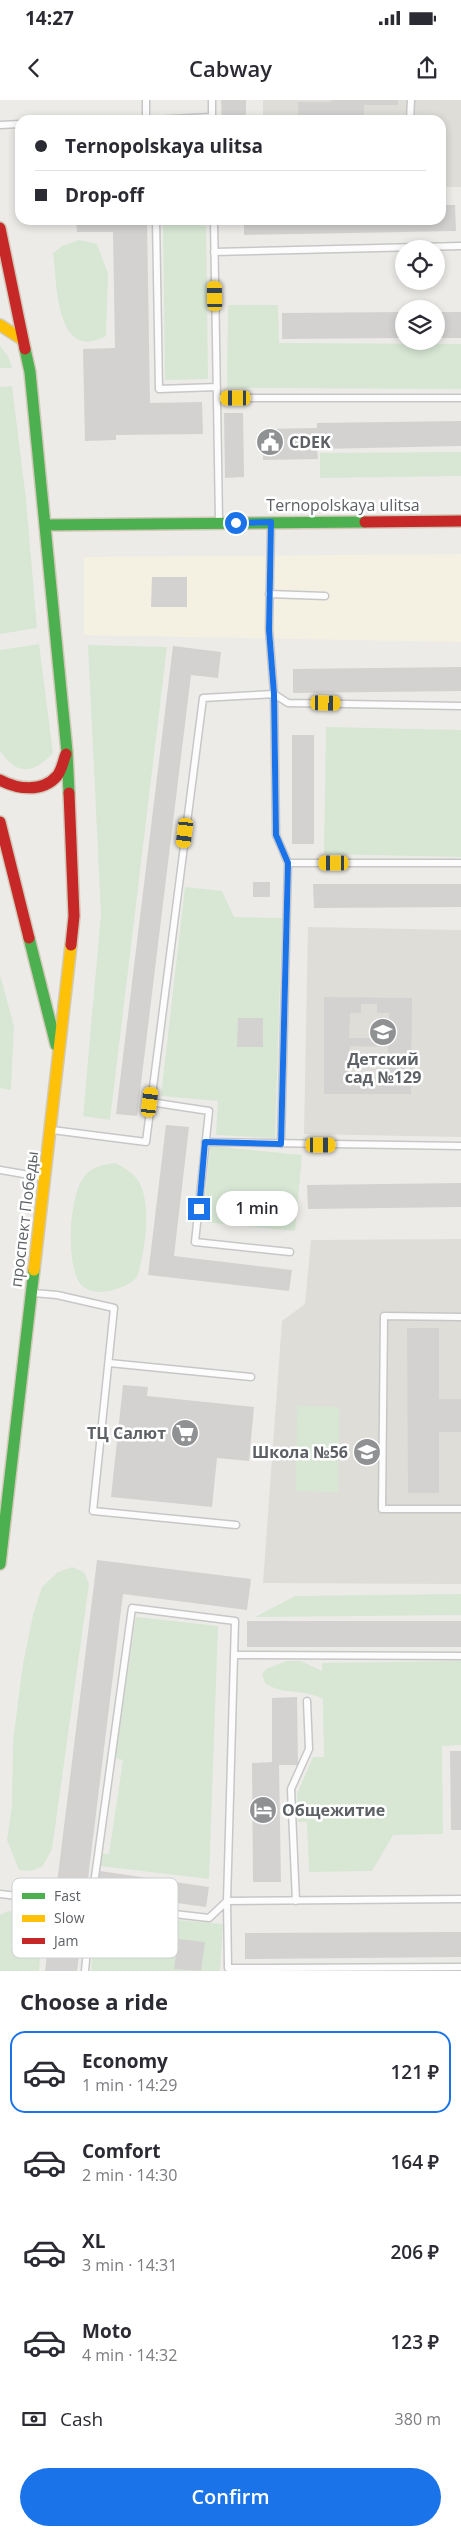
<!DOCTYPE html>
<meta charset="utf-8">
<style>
:root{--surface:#fff;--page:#f7f7f7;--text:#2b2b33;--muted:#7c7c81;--line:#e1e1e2;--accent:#1a73e8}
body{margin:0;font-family:"Open Sans",sans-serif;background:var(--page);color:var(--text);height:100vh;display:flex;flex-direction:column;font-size:19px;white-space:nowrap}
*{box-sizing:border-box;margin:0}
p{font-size:16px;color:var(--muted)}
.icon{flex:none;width:28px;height:28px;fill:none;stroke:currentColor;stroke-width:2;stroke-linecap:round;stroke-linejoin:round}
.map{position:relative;height:1871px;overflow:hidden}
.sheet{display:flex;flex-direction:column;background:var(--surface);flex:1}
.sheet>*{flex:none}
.top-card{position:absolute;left:15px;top:15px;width:431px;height:110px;border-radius:15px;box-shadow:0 2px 8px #0003;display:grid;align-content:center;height:110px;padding:0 20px;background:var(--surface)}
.controls{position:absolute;left:395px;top:140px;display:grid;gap:10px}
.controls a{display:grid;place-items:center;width:50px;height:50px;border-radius:50%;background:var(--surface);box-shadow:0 2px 8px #0003;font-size:25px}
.end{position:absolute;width:22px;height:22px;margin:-11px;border:6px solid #1a73e8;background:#fff;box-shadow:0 0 0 2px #fff}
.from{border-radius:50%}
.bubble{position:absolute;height:35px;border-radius:18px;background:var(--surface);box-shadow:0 2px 8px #0003;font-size:16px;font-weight:600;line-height:35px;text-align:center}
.car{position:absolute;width:15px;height:30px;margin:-15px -8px;border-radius:6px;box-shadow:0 0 4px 1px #0007;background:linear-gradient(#f5c518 24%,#345 0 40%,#f5c518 0 76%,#345 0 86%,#f5c518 0)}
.top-card b{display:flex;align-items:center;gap:18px;height:48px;font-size:19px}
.top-card b+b{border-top:1px solid var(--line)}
.top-card i{width:12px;height:12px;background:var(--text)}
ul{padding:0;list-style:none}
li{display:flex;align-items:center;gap:15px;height:82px;margin:0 10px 8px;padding:0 10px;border:2px solid transparent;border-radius:15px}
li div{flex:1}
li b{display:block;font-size:19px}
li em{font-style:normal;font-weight:600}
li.current{border-color:var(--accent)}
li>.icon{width:45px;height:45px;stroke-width:1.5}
h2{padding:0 20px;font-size:22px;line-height:60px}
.pay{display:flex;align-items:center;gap:12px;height:55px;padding:0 20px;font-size:19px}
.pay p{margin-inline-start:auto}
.cta{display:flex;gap:10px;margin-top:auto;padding:10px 20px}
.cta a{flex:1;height:58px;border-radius:30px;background:var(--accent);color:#fff;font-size:20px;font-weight:600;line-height:58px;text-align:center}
.status{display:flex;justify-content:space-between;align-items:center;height:35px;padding:0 25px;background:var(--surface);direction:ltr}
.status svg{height:14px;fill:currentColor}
header{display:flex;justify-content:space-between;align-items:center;height:65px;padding:0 20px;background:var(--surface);font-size:22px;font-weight:600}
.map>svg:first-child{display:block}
.commercial{fill:#f4f0e2}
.education{fill:#dfddd8}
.green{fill:#d7e7d4}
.building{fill:#d3d2d1;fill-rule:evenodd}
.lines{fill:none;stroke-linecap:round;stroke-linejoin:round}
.lane-casing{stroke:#c7c7c7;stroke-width:9}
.fast-casing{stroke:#d2cab8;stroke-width:14}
.slow-casing{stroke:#d2cab8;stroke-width:14}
.jam-casing{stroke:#d2cab8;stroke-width:14}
.lane{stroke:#fcfcfc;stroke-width:6}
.fast{stroke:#4caf50;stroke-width:11}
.slow{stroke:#ffc107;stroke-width:11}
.jam{stroke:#c62828;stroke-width:11}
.route{stroke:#1a73e8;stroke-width:6}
.labels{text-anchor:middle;stroke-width:5;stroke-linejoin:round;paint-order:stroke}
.poi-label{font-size:16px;font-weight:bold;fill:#5d6165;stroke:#fff;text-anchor:start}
.street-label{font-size:16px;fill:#5d6165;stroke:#fff}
.key{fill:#fff;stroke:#ced0d1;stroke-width:1}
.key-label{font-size:14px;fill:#5d6165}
</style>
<div class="status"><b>14:27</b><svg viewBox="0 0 49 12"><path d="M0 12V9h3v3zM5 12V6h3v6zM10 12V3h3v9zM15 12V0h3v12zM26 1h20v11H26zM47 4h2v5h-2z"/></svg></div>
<header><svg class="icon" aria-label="back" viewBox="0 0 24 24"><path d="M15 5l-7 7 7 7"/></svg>Cabway<svg class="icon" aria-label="share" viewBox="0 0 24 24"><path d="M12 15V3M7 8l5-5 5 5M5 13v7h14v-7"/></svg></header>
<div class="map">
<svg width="461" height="1871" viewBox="0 0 461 1871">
<rect width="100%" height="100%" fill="#ecebe8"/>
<path class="commercial" d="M461,454V542L84,535V457Z"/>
<path class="education" d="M263,0H461V87H441V20H263Z
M308,827L461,830V1037L304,1034Z
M461,1139V1484L263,1483L282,1221L305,1204L311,1140Z"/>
<path class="green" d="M163,120H206L208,279L165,280Z
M79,140L97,144L108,174L106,236C55,264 57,181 53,153L62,146Z
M228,205H278L279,243L461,244V289L227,288Z
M0,246L8,256L12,268H0Z
M12,286L26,399L37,528L0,534V287Z
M461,352V376L320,378V353Z
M39,544L53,653C33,674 17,676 0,651V550Z
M88,545L167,547L110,1020L83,1016L101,814Z
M326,627L461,630V757L324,754Z
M185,787L222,791L234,817L282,818L275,1038L216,1035L218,1001L161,996Z
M0,875L14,926L11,990L0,988Z
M210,1046L302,1055L295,1131L203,1122Z
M115,1063C123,1067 131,1071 137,1079C153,1100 145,1154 137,1177C130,1185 120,1188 110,1191C99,1193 85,1192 79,1182C66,1160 69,1096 84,1077C92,1066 103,1065 115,1063Z
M297,1306L339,1307L338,1392L296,1391Z
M72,1467L84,1472L89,1484L52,1749L43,1766L31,1771L19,1770L7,1740L12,1705L13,1641L23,1564L33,1515L42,1487L58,1472Z
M461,1494V1515L255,1517L295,1496Z
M136,1517L218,1526L209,1779L100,1766V1753L109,1754L123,1660L115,1658Z
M287,1561H301L322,1571V1563L461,1561V1645L442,1646L443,1734L393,1735L372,1771L309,1772L307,1722H298L297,1694L313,1657H324L323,1599C305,1588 282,1596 265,1583L262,1574L266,1569Z
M8,1811C24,1815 33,1819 42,1833L39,1871H0V1815Z
M96,1813L223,1824L220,1871H91Z"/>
<path class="building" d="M221,0H246V20H222Z
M331,0H398V5H364V20H337V17H324V20H298V2H331Z
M441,105H455L456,131L244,135V120H441Z
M76,120H147L150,303L202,302L203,334L116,335V340L85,341L83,249L115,248L113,132H77Z
M404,212V238L282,239V213Z
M436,212H461V238H436Z
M224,313H243L244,377L225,378Z
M461,321V346L317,349L318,359L263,360V329L317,328V323Z
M152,477H187V507H151Z
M173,546L221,552L218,578L191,575L137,1016L116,1014Z
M461,567V591L293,593V569Z
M292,635H314V744H292Z
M253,782H270V797H253Z
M313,784H461V807L314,808Z
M324,897L412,898L411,994H324ZM361,904H377V913H389L388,938H349L350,913H361ZM350,946L388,947V980H376V987H362V980H349Z
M238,918H263V947H237Z
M166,1025L189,1027L174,1156L292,1170L289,1191L148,1175Z
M461,1083V1107L308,1109L307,1085Z
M407,1228H439V1299H461V1332H439V1393H408Z
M123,1285L148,1287L147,1296L254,1307L249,1361L217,1358L212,1407L111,1397Z
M97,1460L251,1479L247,1510L123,1494L86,1795L56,1791Z
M247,1521H461V1547H247Z
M297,1597L298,1665H279L281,1782H253L252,1663L272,1662V1598Z
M450,1651H461V1730H451Z
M100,1771L209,1787L206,1807L97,1792Z
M50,1829L82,1833L77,1871H45Z
M461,1832V1857L245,1859V1833Z
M178,1839L205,1842L201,1871L174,1869Z"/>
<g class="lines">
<g class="lane-casing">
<path id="lane" d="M146,0V20
M212,0V20
M152,20L212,17
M410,20L411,0
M0,25L20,24
M156,120L159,289L217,287
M214,120L219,421
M214,152L461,146
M217,298H461
M271,426L269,529L274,594L276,735L288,763H461
M269,494L325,496
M150,1002L209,1011L195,1142L290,1152
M52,1030L146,1042L203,598L274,594L288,603L461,606
M205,1042L461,1046
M281,1044L288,763
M0,1070L41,1077
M33,1193L57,1195L114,1208L93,1411L236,1425
M461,1217L384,1216L382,1409H461
M109,1263L251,1277
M234,1555L461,1556
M0,1794L209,1818L227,1801L228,1868H270V1871
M296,1801L291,1689L309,1649L307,1601
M270,1868L461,1867
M85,1871L91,1806L132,1508L235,1521L227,1801L461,1799"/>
</g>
<g class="fast-casing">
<path id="fast" d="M25,249L30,272L67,652L69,693
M45,425L365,422
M29,838L56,945
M0,1464L34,1170"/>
</g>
<g class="slow-casing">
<path id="slow" d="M0,225L23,240
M34,1170L71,845"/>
</g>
<g class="jam-casing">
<path id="jam" d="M0,128L25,249
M365,422L461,421
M0,680C17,689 42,693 57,676C62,670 63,661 66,654
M69,693L74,816L71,845
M0,722L29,838"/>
</g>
<use href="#lane" class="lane"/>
<use href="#fast" class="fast"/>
<use href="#slow" class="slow"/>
<use href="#jam" class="jam"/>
</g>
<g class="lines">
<path class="route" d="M199,1109L205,1042L281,1044L288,763L276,735L274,594L269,530L271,422L236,423"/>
</g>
<defs>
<g id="civic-disc" transform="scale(1.4375)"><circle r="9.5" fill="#8f9193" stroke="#fff"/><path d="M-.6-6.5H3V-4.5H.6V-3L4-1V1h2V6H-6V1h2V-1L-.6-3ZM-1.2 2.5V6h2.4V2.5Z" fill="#fff"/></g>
<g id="school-disc" transform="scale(1.4375)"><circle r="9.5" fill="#8f9193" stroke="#fff"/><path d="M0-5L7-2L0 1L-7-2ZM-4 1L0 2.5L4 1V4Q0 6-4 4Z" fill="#fff"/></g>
<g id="supermarket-disc" transform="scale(1.4375)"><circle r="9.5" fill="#8f9193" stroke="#fff"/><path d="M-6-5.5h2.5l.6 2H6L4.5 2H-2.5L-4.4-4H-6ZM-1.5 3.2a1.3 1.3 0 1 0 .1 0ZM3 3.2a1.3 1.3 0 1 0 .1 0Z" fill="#fff"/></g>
<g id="hotel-disc" transform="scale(1.4375)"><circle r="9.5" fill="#8f9193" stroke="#fff"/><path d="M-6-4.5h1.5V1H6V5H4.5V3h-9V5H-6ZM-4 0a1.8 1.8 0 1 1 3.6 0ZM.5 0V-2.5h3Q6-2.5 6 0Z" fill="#fff"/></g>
</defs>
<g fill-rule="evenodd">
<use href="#civic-disc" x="270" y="342"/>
<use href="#school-disc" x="383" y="932"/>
<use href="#supermarket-disc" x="185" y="1333"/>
<use href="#school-disc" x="367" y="1352"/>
<use href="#hotel-disc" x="263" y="1710"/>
</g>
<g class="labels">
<g class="poi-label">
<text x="289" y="348">CDEK</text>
<text x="383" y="965" text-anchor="middle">Детский<tspan x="383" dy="18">сад №129</tspan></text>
<text x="166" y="1339" text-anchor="end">ТЦ Салют</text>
<text x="348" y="1358" text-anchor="end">Школа №56</text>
<text x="282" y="1716">Общежитие</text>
</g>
<g class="street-label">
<text x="343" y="411">Ternopolskaya ulitsa</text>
<text transform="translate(24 1119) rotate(-83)" y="6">проспект Победы</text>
</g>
</g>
<rect x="12" y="1778" width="166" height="80" rx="8" class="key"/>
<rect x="22" y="1793" width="23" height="6" fill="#4caf50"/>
<rect x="22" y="1815" width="23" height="7" fill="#ffc107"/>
<rect x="22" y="1838" width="23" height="6" fill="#c62828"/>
<g class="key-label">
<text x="54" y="1801">Fast</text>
<text x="54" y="1823">Slow</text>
<text x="54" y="1846">Jam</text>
</g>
</svg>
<div class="controls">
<a><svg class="icon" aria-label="locate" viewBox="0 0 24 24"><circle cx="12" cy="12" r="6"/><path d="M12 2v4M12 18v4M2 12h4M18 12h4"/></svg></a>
<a><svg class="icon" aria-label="layers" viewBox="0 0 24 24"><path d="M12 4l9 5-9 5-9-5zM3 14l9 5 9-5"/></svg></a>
</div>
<i class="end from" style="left:236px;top:423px"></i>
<i class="end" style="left:199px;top:1109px"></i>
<div class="bubble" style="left:216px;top:1091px;width:82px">1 min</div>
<i class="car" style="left:215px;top:196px;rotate:359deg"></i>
<i class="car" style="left:236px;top:298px;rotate:270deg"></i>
<i class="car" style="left:326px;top:603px;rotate:91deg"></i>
<i class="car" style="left:185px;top:733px;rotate:187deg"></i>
<i class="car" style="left:334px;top:763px;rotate:270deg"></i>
<i class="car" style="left:150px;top:1002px;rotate:7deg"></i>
<i class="car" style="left:321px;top:1045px;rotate:90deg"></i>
<div class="top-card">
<b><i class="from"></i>Ternopolskaya ulitsa</b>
<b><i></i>Drop-off</b>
</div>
</div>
<section class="sheet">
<h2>Choose a ride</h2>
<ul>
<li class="current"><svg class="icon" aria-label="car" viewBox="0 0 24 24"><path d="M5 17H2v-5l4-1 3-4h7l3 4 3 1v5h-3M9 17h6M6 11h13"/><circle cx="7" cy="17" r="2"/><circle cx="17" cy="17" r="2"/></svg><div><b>Economy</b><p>1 min · 14:29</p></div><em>121 ₽</em></li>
<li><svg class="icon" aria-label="car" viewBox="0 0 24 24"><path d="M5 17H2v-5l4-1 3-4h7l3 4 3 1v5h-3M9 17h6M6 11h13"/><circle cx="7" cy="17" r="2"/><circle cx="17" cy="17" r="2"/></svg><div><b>Comfort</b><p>2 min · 14:30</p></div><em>164 ₽</em></li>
<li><svg class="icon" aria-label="car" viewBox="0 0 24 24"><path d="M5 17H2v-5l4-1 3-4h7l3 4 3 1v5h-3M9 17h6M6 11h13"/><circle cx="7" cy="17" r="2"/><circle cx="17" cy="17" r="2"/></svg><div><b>XL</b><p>3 min · 14:31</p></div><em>206 ₽</em></li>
<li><svg class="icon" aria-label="car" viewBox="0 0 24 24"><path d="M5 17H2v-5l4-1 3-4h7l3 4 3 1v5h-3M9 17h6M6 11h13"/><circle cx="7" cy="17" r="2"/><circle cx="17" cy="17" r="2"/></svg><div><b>Moto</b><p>4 min · 14:32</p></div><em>123 ₽</em></li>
</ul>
<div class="pay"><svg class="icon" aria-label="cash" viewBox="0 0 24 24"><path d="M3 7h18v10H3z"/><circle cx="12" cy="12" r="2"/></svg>Cash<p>380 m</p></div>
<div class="cta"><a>Confirm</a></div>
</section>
